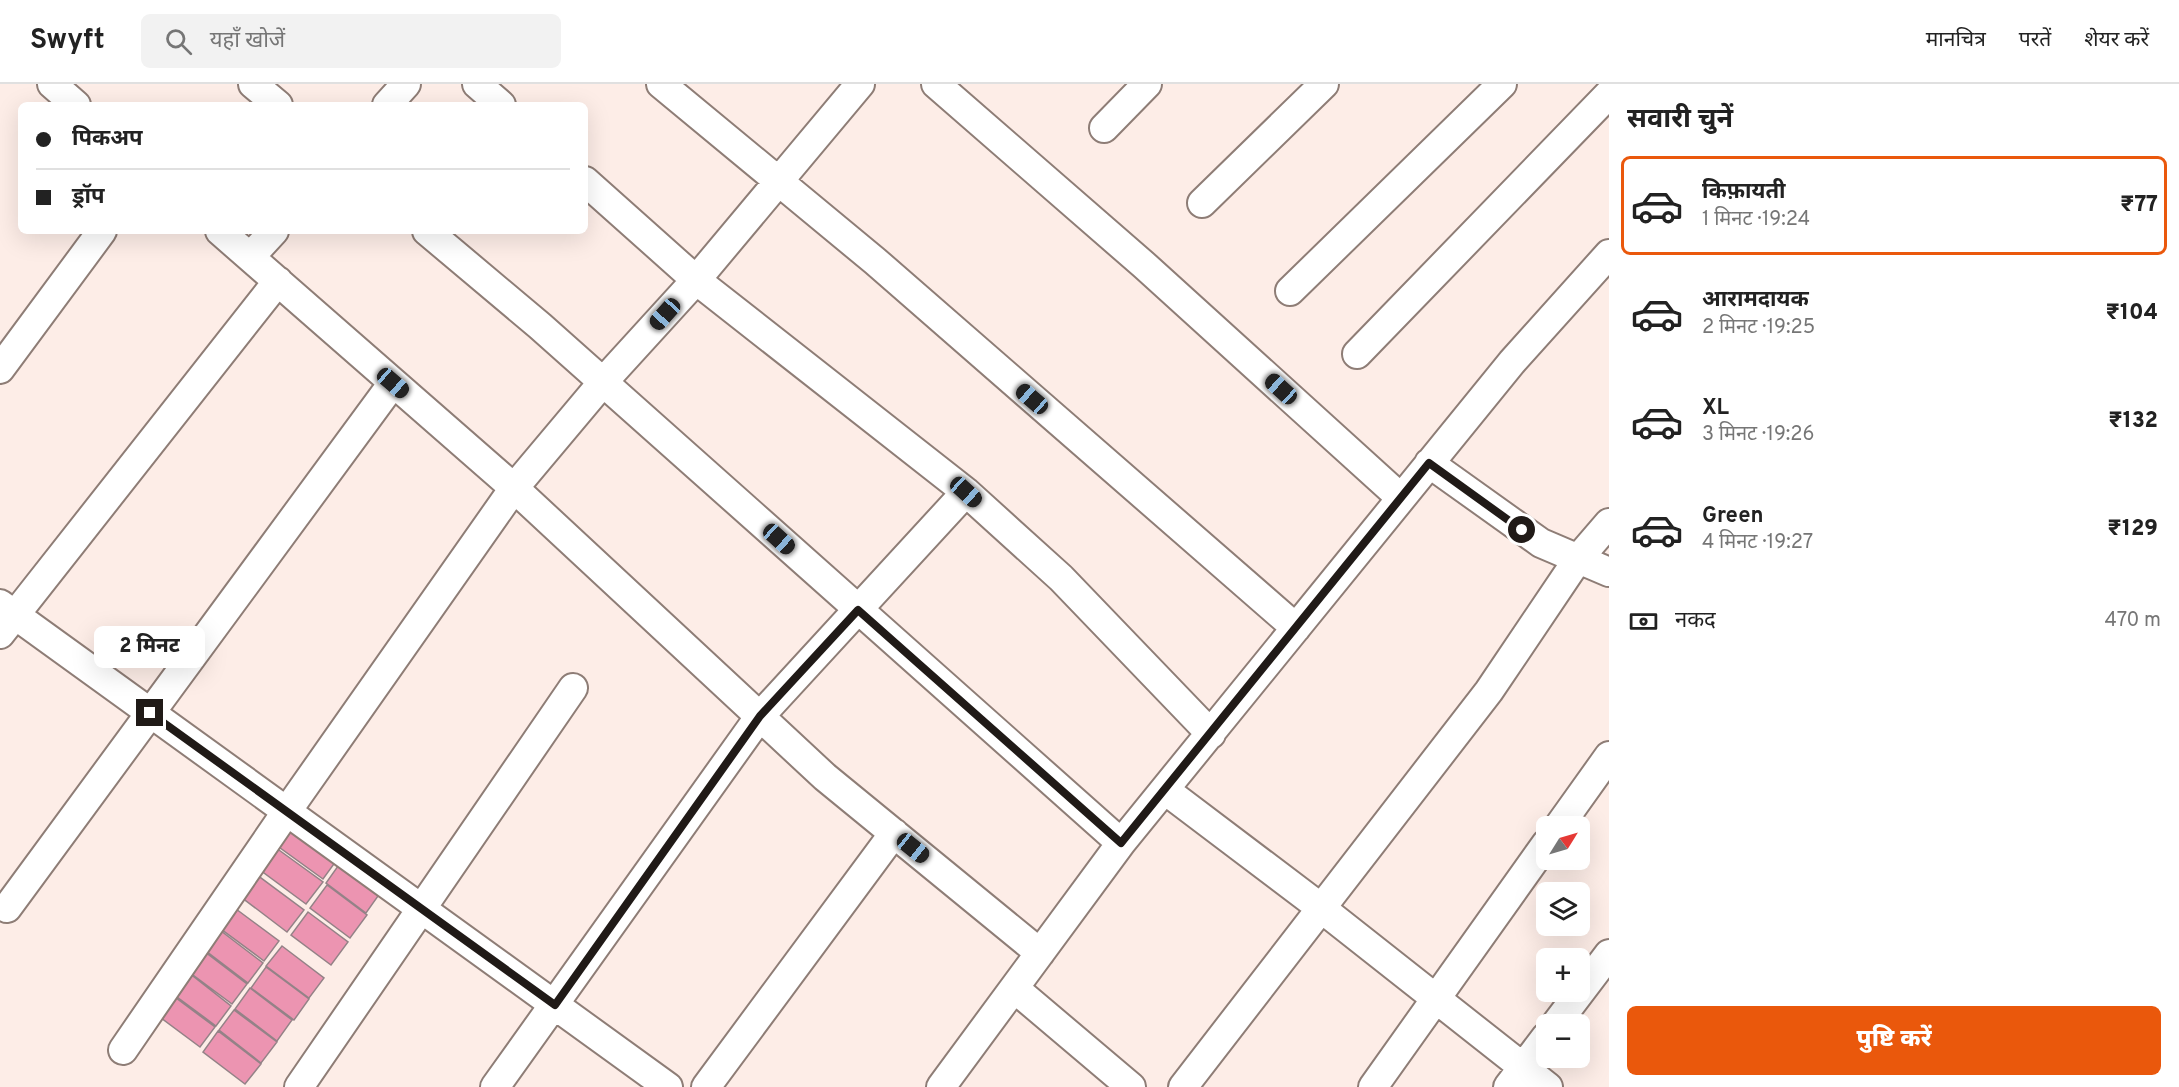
<!DOCTYPE html>
<html lang="hi">
<meta charset="utf-8">
<style>
:root{--surface:#fff;--page:#f2f2f2;--text:#222;--muted:#767676;--line:#e0e0e0;--accent:#ea580c}
body{margin:0;font-family:Overpass,"Noto Sans Devanagari",sans-serif;background:var(--page);color:var(--text);height:100vh;display:flex;flex-direction:column;font-size:22px;white-space:nowrap}
*{box-sizing:border-box;margin:0}
p{font-size:20px;color:var(--muted)}
.icon{flex:none;width:33px;height:33px;fill:none;stroke:currentColor;stroke-width:2;stroke-linecap:round;stroke-linejoin:round}
.map{position:relative;flex:1;overflow:hidden}
.panel{display:flex;flex-direction:column;background:var(--surface);width:570px}
.panel>*{flex:none}
.hud{position:absolute;left:18px;top:18px;width:570px;height:132px;border-radius:9px;box-shadow:0 6px 24px #0002;display:grid;align-content:center;height:132px;padding:0 18px;background:var(--surface)}
.needle{width:39px;rotate:53deg}
.buttons{position:absolute;left:1536px;top:732px;display:grid;gap:12px}
.buttons a{display:grid;place-items:center;width:54px;height:54px;border-radius:9px;background:var(--surface);box-shadow:0 6px 24px #0002;font-size:30px}
.end{position:absolute;width:27px;height:27px;margin:-14px;border:8px solid #201a17;background:#fff;box-shadow:0 0 0 3px #fff}
.from{border-radius:50%}
.bubble{position:absolute;height:42px;border-radius:9px;background:var(--surface);box-shadow:0 6px 24px #0002;font-size:20px;font-weight:800;line-height:42px;text-align:center}
.car{position:absolute;width:18px;height:36px;margin:-18px -9px;border-radius:8px;box-shadow:0 0 4px 2px #0007;background:linear-gradient(#222 24%,#8ab4d8 0 40%,#222 0 76%,#8ab4d8 0 86%,#222 0)}
.hud b{display:flex;align-items:center;gap:21px;height:57px;font-size:22px}
.hud b+b{border-top:2px solid var(--line)}
.hud i{width:15px;height:15px;background:var(--text)}
ul{padding:0;list-style:none}
li{display:flex;align-items:center;gap:18px;height:99px;margin:0 12px 9px;padding:0 6px;border:3px solid transparent;border-radius:9px}
li div{flex:1}
li b{display:block;font-size:22px}
li em{font-style:normal;font-weight:800}
li.current{border-color:var(--accent)}
li>.icon{width:54px;height:54px;stroke-width:1.5}
h2{padding:0 18px;font-size:27px;line-height:72px}
.pay{display:flex;align-items:center;gap:15px;height:66px;padding:0 18px;font-size:22px}
.pay p{margin-inline-start:auto}
.button{display:flex;gap:12px;margin-top:auto;padding:12px 18px}
.button a{flex:1;height:69px;border-radius:9px;background:var(--accent);color:#fff;font-size:24px;font-weight:800;line-height:69px;text-align:center}
header{display:flex;align-items:center;gap:36px;box-sizing:border-box;height:84px;padding:0 30px;background:var(--surface);border-bottom:2px solid var(--line)}
header strong{font-size:28px}
nav{display:flex;gap:33px;margin-inline-start:auto;font-size:21px}
.search{width:420px;height:54px;background:var(--page);display:flex;align-items:center;gap:15px;box-sizing:border-box;padding:0 21px;border-radius:9px;color:var(--muted);font-size:22px}
main{display:flex;flex:1;min-height:0}
.map>svg:first-child{display:block}
.building{fill:#ec94b1;stroke:#948287;stroke-width:1.5}
.lines{fill:none;stroke-linecap:round;stroke-linejoin:round}
.minor-casing{stroke:#8e7d76;stroke-width:32}
.minor{stroke:#fff;stroke-width:28}
.route{stroke:#201a17;stroke-width:8}
</style>
<header>
<strong>Swyft</strong>
<div class="search"><svg class="icon" aria-label="search" viewBox="0 0 24 24"><circle cx="10" cy="10" r="6"/><path d="M15 15l6 6"/></svg>यहाँ खोजें</div>
<nav><a>मानचित्र</a><a>परतें</a><a>शेयर करें</a></nav>
</header>
<main>
<div class="map">
<svg width="1609" height="1003" viewBox="0 0 1609 1003">
<rect width="100%" height="100%" fill="#fdede7"/>
<path class="building" d="M289,735L339,773L323,795L272,758Z
M272,761L323,798L306,820L256,783Z
M343,775L383,805L366,829L326,799Z
M253,788L304,826L287,848L237,810Z
M327,801L367,831L350,854L310,824Z
M236,825L279,857L264,877L221,845Z
M308,828L348,858L331,881L291,851Z
M221,847L263,879L248,899L206,867Z
M282,862L324,894L309,914L266,882Z
M205,868L247,900L232,920L189,888Z
M266,883L309,915L294,936L251,904Z
M189,889L231,922L216,942L173,910Z
M250,904L292,936L277,957L235,925Z
M172,911L215,943L200,963L157,931Z
M234,926L277,958L261,979L219,946Z
M218,947L261,980L245,1000L203,968Z"/>
<g class="lines">
<g class="minor-casing">
<path id="minor" d="M52,0L76,21
M253,0L278,21
M477,0L501,21
M661,0L875,177L1296,544
M936,0L1144,181L1401,414
M387,21L406,0
M1104,44L1147,0
M585,97L696,196L966,408L1061,494L1211,650
M1202,119L1324,0
M220,147L514,404L825,693L1040,869
M427,147L540,242L1121,759
M250,173L274,147
M1290,207L1502,0
M1357,270L1609,10
M0,285L102,147
M1429,379L1541,459L1609,488
M0,520L668,1003
M0,550L278,197
M1165,706L1321,824L1548,1003
M1559,742L1609,672
M7,824L393,299
M1014,904L1131,1003
M1556,940L1609,870
M123,966L287,727L514,404L603,298L696,196L860,0
M299,1003L573,604
M495,1003L760,632L966,408
M706,1003L894,749
M941,1003L1121,759L1512,278L1609,170
M1183,1003L1489,607L1578,475L1609,439
M1373,1003L1546,760
M1508,1003L1546,953"/>
</g>
<use href="#minor" class="minor"/>
</g>
<g class="lines">
<path class="route" d="M150,629L555,921L760,632L858,526L1121,759L1429,379L1522,446"/>
</g>
</svg>
<div class="buttons">
<a><svg class="needle" viewBox="-14 -14 28 28"><path d="M0-13l5 13h-10z" fill="#e53935"/><path d="M0 13l5-13h-10z" fill="#767676"/></svg></a>
<a><svg class="icon" aria-label="layers" viewBox="0 0 24 24"><path d="M12 4l9 5-9 5-9-5zM3 14l9 5 9-5"/></svg></a>
<a>+</a>
<a>−</a>
</div>
<i class="end from" style="left:1522px;top:446px"></i>
<i class="end" style="left:150px;top:629px"></i>
<div class="bubble" style="left:94px;top:542px;width:111px">2 मिनट</div>
<i class="car" style="left:665px;top:230px;rotate:222deg"></i>
<i class="car" style="left:393px;top:299px;rotate:131deg"></i>
<i class="car" style="left:1281px;top:305px;rotate:312deg"></i>
<i class="car" style="left:1032px;top:315px;rotate:311deg"></i>
<i class="car" style="left:966px;top:408px;rotate:132deg"></i>
<i class="car" style="left:779px;top:455px;rotate:132deg"></i>
<i class="car" style="left:913px;top:764px;rotate:129deg"></i>
<div class="hud">
<b><i class="from"></i>पिकअप</b>
<b><i></i>ड्रॉप</b>
</div>
</div>
<section class="panel">
<h2>सवारी चुनें</h2>
<ul>
<li class="current"><svg class="icon" aria-label="car" viewBox="0 0 24 24"><path d="M5 17H2v-5l4-1 3-4h7l3 4 3 1v5h-3M9 17h6M6 11h13"/><circle cx="7" cy="17" r="2"/><circle cx="17" cy="17" r="2"/></svg><div><b>किफ़ायती</b><p>1 मिनट · 19:24</p></div><em>₹77</em></li>
<li><svg class="icon" aria-label="car" viewBox="0 0 24 24"><path d="M5 17H2v-5l4-1 3-4h7l3 4 3 1v5h-3M9 17h6M6 11h13"/><circle cx="7" cy="17" r="2"/><circle cx="17" cy="17" r="2"/></svg><div><b>आरामदायक</b><p>2 मिनट · 19:25</p></div><em>₹104</em></li>
<li><svg class="icon" aria-label="car" viewBox="0 0 24 24"><path d="M5 17H2v-5l4-1 3-4h7l3 4 3 1v5h-3M9 17h6M6 11h13"/><circle cx="7" cy="17" r="2"/><circle cx="17" cy="17" r="2"/></svg><div><b>XL</b><p>3 मिनट · 19:26</p></div><em>₹132</em></li>
<li><svg class="icon" aria-label="car" viewBox="0 0 24 24"><path d="M5 17H2v-5l4-1 3-4h7l3 4 3 1v5h-3M9 17h6M6 11h13"/><circle cx="7" cy="17" r="2"/><circle cx="17" cy="17" r="2"/></svg><div><b>Green</b><p>4 मिनट · 19:27</p></div><em>₹129</em></li>
</ul>
<div class="pay"><svg class="icon" aria-label="cash" viewBox="0 0 24 24"><path d="M3 7h18v10H3z"/><circle cx="12" cy="12" r="2"/></svg>नकद<p>470 m</p></div>
<div class="button"><a>पुष्टि करें</a></div>
</section>
</main>
